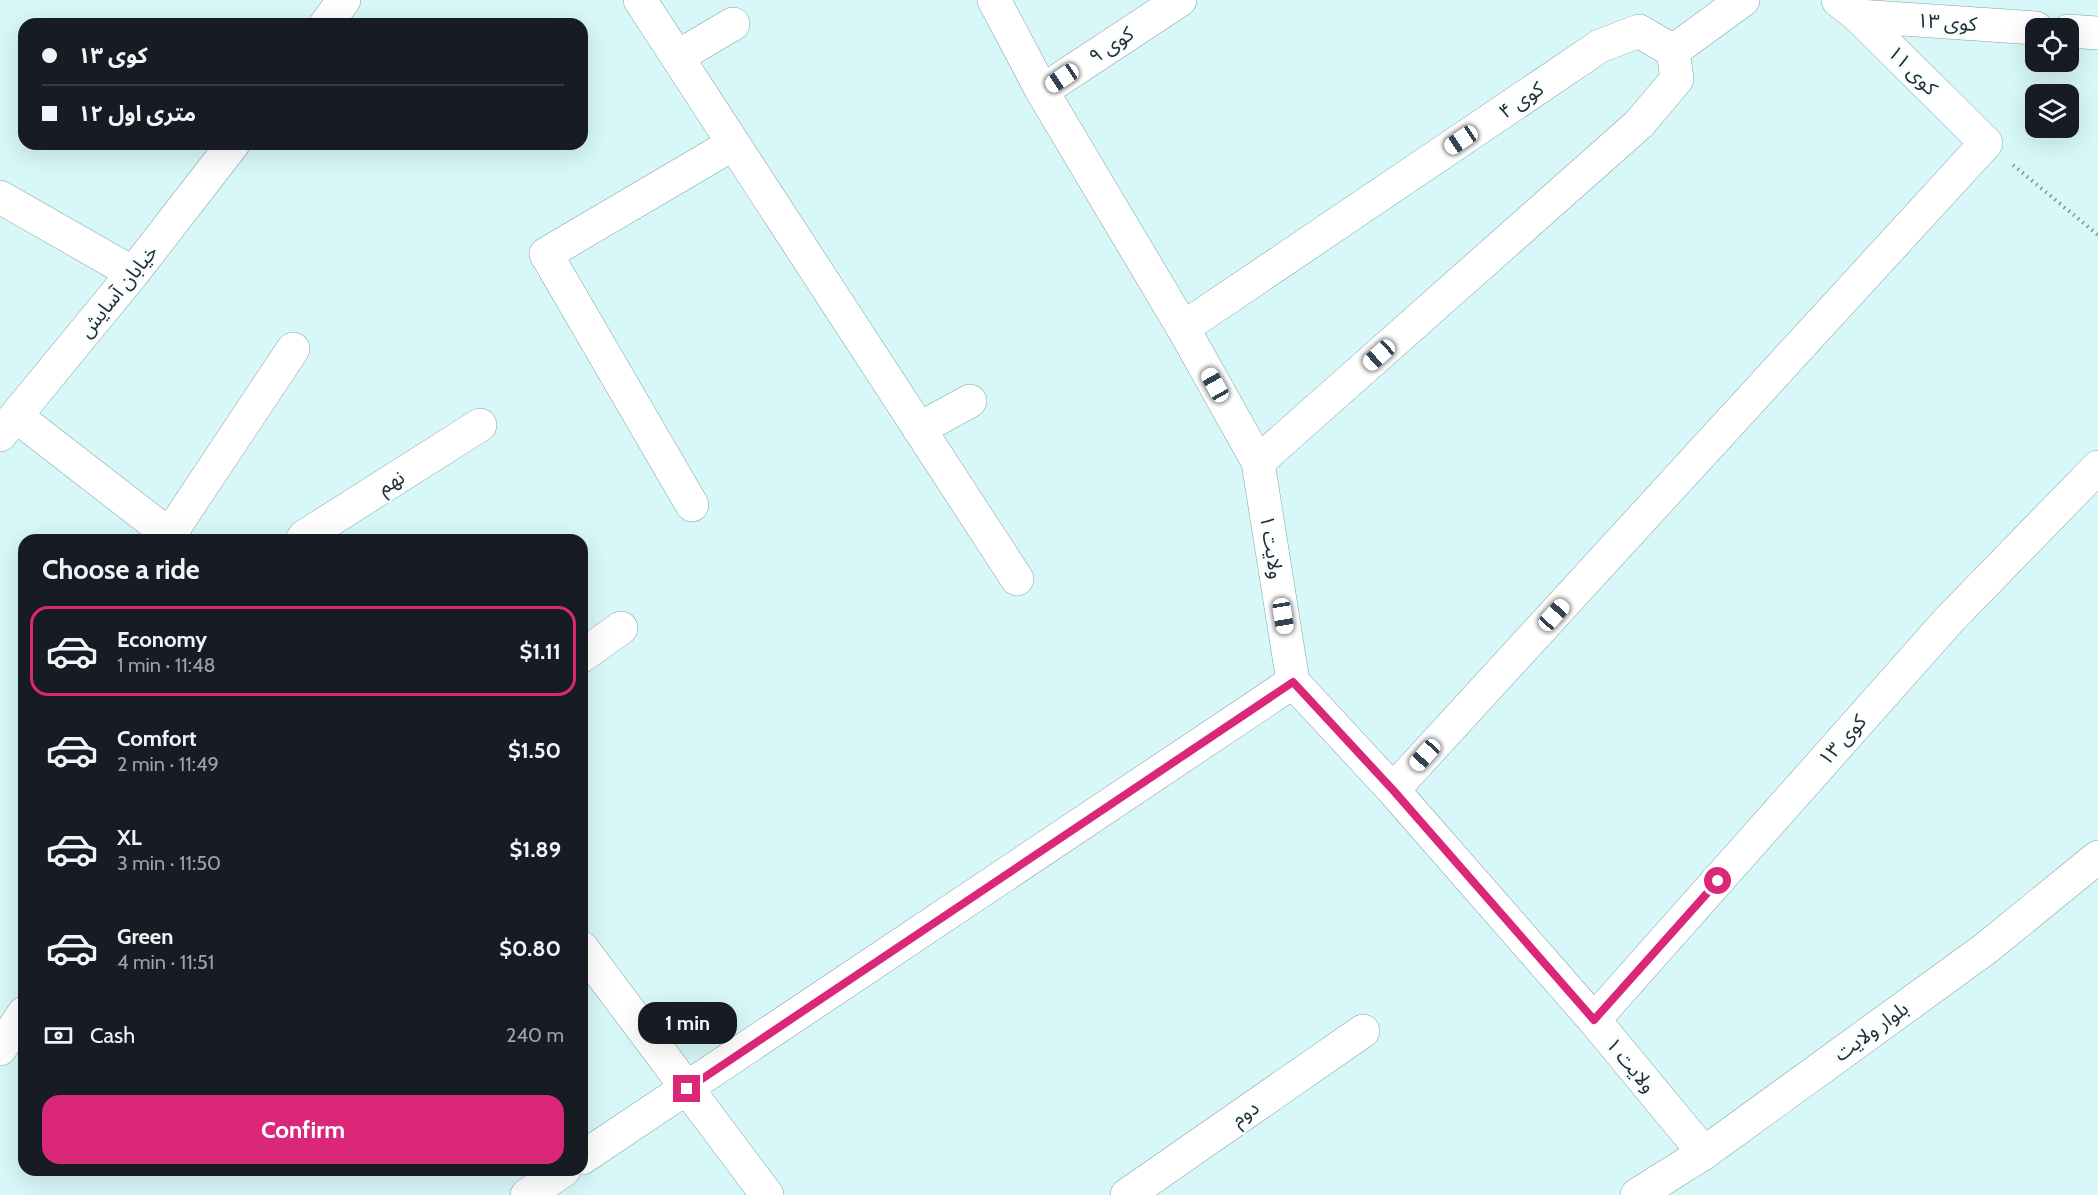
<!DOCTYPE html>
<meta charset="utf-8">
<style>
:root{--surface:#171b24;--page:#20242c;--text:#f1f3f6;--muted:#9ea1a6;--line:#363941;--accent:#db2777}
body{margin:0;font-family:Cabin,"Noto Sans Arabic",sans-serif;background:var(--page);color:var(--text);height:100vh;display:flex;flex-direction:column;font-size:22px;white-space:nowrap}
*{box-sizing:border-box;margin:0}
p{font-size:20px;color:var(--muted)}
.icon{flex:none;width:33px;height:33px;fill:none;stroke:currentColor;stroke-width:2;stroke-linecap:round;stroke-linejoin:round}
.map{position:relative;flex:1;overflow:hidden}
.drawer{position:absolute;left:18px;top:534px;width:570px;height:642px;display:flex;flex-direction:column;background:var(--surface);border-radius:18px;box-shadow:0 6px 24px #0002}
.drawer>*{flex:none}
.hud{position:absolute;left:18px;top:18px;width:570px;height:132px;border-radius:18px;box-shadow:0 6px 24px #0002;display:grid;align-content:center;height:132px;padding:0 24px;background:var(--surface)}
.controls{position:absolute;left:2025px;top:18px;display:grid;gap:12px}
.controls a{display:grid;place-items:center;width:54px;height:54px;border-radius:12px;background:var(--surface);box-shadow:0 6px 24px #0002;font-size:30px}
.end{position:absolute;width:27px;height:27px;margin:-14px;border:8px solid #db2777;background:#fff;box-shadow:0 0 0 3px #fff}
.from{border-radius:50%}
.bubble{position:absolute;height:42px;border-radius:18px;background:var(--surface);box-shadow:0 6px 24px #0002;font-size:20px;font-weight:700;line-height:42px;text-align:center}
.car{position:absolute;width:18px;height:36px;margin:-18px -9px;border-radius:8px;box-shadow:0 0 4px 2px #0007;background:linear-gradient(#fff 24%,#345 0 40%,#fff 0 76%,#345 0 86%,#fff 0)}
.hud b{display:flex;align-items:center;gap:21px;height:57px;font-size:22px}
.hud b+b{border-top:2px solid var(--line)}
.hud i{width:15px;height:15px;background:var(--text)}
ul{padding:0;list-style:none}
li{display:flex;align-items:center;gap:18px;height:90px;margin:0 12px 9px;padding:0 12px;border:3px solid transparent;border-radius:18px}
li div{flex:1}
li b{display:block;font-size:22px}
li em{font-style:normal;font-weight:700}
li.selected{border-color:var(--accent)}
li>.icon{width:54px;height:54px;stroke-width:1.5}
h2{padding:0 24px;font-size:27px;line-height:72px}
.pay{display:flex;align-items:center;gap:15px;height:66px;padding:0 24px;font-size:22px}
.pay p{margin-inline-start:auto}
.action{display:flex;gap:12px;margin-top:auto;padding:12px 24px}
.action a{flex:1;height:69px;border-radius:18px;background:var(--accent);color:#fff;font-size:24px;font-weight:700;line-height:69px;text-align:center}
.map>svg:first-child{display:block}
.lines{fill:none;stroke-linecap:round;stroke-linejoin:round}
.minor-casing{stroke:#85a3a5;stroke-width:34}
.major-casing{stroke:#85a3a5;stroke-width:34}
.path{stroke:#7e9496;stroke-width:4;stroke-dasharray:1.5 4.5;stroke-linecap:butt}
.minor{stroke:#fff;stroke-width:33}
.major{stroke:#fff;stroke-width:33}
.route{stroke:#db2777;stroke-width:8}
.labels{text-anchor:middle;stroke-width:5;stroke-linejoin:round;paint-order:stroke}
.street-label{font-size:20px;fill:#222e2f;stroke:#f8feff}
</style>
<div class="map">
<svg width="2098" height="1195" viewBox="0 0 2098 1195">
<rect width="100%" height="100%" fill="#d7f7f9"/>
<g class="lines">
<g class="minor-casing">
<path id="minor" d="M640,0L1017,579
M994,0L1042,91L1183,328L1258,462L1293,682L1393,790L1594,1020L1704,1153
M1858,16L2036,28
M326,24L344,0
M2068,31L2098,33
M677,57L733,24
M1042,91L1180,0
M0,197L133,273
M1183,328L1600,46L1639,31L1673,51L1743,0
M16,416L176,540
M919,429L970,401
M0,435L133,273L233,144
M1258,462L1639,124L1677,79L1673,51
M692,505L546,254L733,144
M166,540L293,349
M302,540L305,536L480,425
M582,656L621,628
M1393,790L1986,143L1858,16L1838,0
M582,948L767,1195
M1594,1020L1949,620L2098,467
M0,1049L24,1013
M582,1158L1293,682
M527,1195L564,1170
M1127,1195L1363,1031"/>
</g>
<g class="major-casing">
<path id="major" d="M1637,1195L1704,1153L1985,949L2098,857"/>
</g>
<path class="path" d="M2013,165L2098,235"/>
<use href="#minor" class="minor"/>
<use href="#major" class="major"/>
</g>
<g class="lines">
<path class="route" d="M687,1089L1293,682L1393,790L1594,1020L1718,881"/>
</g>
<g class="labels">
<g class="street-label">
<text transform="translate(1947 22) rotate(4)" y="7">کوی ۱۳</text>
<text transform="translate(1111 45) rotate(-34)" y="7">کوی ۹</text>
<text transform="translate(1913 70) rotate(45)" y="7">کوی ۱۱</text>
<text transform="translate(1521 100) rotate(-34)" y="7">کوی ۴</text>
<text transform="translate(118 291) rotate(-51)" y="7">خیابان آسایش</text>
<text transform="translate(391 482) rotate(-32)" y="7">نهم</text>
<text transform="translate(1272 547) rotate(81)" y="7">ولایت ۱</text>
<text transform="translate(1842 740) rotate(-48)" y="7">کوی ۱۳</text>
<text transform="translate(1871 1031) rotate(-36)" y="7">بلوار ولایت</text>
<text transform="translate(1631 1065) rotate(50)" y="7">ولایت ۱</text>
<text transform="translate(1245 1113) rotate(-35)" y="7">دوم</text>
</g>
</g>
</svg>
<div class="controls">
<a><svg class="icon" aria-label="locate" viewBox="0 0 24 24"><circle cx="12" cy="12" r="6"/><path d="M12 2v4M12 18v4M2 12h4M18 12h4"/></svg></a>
<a><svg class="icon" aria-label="layers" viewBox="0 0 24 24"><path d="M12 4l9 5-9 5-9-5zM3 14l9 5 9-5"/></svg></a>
</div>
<i class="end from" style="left:1718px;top:881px"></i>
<i class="end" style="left:687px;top:1089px"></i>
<div class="bubble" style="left:638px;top:1002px;width:99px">1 min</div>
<i class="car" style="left:1062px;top:78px;rotate:236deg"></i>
<i class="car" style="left:1461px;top:140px;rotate:236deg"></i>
<i class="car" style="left:1379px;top:355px;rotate:228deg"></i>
<i class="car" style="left:1215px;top:385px;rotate:331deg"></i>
<i class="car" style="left:1554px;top:615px;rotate:42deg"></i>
<i class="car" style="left:1283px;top:616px;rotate:171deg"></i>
<i class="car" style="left:1425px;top:755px;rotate:222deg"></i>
<div class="hud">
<b><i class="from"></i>کوی ۱۳</b>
<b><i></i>۱۲ متری اول</b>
</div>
<section class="drawer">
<h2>Choose a ride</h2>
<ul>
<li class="selected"><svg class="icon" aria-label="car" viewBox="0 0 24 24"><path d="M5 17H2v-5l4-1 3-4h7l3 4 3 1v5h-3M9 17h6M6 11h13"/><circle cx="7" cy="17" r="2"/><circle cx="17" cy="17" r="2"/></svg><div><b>Economy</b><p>1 min · 11:48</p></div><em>$1.11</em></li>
<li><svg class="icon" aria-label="car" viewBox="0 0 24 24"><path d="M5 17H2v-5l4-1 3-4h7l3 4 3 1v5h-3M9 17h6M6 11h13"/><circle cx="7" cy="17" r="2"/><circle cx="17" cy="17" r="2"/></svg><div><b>Comfort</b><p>2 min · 11:49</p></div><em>$1.50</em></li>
<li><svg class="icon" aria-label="car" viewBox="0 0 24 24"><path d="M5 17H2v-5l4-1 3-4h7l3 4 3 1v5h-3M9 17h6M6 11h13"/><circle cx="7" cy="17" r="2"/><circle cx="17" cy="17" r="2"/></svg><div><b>XL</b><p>3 min · 11:50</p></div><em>$1.89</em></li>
<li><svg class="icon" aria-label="car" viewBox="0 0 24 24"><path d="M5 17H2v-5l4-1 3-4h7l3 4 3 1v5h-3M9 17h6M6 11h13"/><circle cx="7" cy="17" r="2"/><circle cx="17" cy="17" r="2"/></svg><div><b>Green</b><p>4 min · 11:51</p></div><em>$0.80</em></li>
</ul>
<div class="pay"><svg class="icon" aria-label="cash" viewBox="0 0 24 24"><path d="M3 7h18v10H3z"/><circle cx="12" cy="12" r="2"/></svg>Cash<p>240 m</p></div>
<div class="action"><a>Confirm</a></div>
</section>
</div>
